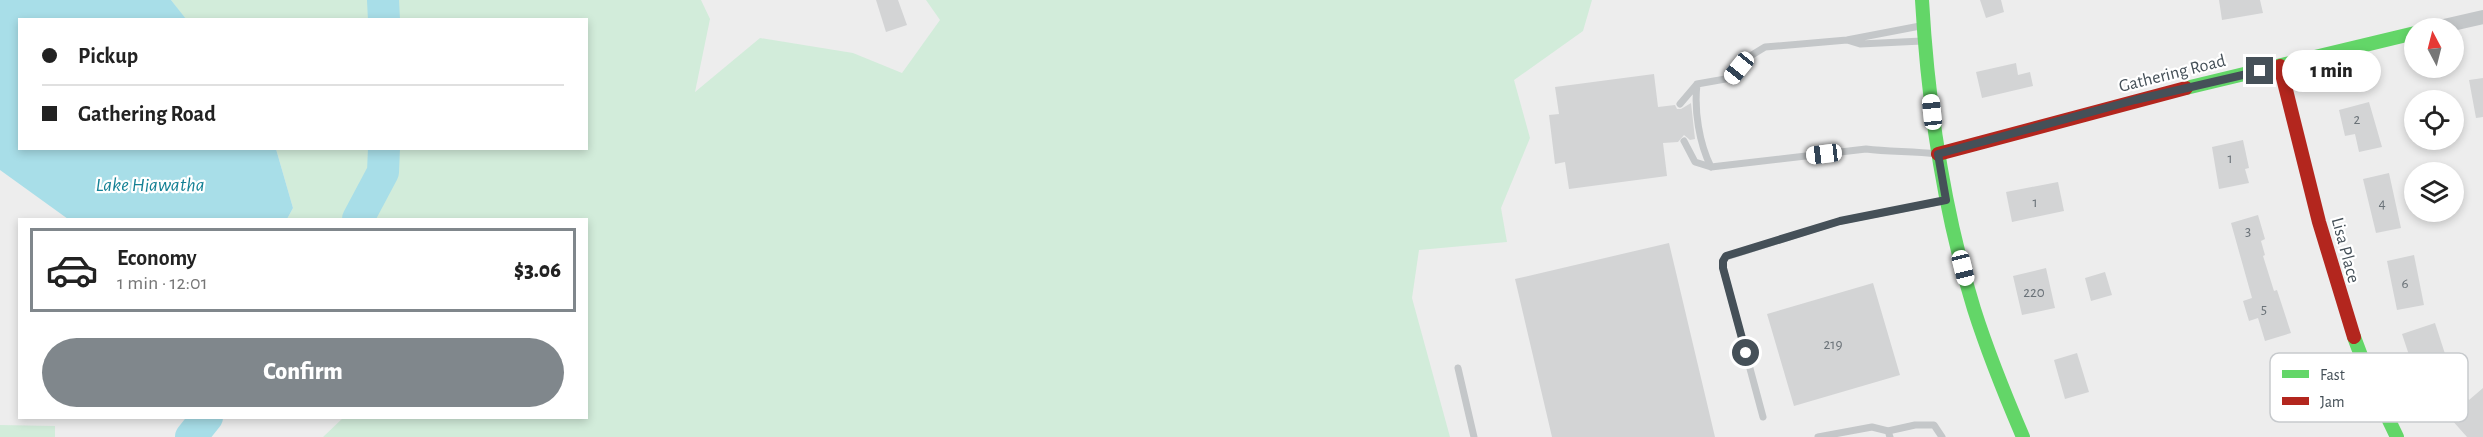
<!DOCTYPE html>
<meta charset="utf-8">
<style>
:root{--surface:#fff;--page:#f2f2f2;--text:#222;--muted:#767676;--line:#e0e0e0;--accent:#80878c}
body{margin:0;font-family:"Alegreya Sans",sans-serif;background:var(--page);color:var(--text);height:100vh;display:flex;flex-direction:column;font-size:22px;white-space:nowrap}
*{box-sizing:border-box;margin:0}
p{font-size:20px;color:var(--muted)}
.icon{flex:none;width:33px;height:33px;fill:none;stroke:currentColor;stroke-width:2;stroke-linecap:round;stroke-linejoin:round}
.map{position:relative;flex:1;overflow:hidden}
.sheet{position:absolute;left:18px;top:218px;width:570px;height:201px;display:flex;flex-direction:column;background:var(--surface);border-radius:0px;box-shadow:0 3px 9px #0003}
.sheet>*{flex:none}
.guide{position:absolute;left:18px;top:18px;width:570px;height:132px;border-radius:0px;box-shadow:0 3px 9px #0003;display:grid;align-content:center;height:132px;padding:0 24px;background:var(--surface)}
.needle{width:39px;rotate:353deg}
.fabs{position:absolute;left:2404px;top:18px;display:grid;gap:12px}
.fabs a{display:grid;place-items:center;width:60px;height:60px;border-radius:50%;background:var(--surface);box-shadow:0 3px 9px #0003;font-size:30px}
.end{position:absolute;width:27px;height:27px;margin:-14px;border:8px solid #455058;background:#fff;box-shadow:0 0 0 3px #fff}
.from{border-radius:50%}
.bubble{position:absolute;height:42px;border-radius:21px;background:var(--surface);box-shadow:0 3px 9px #0003;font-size:20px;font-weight:800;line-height:42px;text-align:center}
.car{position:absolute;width:18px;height:36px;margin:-18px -9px;border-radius:8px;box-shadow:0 0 4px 2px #0007;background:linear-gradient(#fff 24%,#345 0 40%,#fff 0 76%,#345 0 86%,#fff 0)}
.guide b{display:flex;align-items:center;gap:21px;height:57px;font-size:22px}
.guide b+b{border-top:2px solid var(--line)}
.guide i{width:15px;height:15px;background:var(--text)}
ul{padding:10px 0 0;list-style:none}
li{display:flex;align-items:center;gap:18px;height:84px;margin:0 12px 9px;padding:0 12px;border:3px solid transparent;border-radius:0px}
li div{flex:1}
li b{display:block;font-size:22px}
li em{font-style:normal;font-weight:800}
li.on{border-color:var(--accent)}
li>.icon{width:54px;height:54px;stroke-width:1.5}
.action{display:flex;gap:12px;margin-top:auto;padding:12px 24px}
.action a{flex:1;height:69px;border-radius:36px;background:var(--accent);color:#fff;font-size:24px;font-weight:800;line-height:69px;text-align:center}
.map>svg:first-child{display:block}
.green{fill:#d2ecda}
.water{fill:#a8dee8}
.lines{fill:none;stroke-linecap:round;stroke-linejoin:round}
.river{stroke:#a8dee8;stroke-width:32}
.building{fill:#d3d4d5}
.lane{stroke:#c4c7c9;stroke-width:7}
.street{stroke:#c4c7c9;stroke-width:14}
.fast{stroke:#63d668;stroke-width:14}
.jam{stroke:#b3261e;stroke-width:14}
.route{stroke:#455058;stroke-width:8}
.labels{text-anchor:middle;stroke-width:4.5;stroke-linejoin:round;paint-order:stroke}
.number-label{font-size:15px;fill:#6a7278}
.street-label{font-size:18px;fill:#455058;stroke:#fff}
.water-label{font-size:20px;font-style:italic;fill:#148195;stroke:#fff}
.key{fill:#fff;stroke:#c7cacd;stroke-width:1.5}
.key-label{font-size:16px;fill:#455058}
</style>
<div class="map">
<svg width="2483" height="437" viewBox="0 0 2483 437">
<rect width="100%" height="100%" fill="#ededed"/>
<path class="green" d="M171,0H701L710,19L695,92L760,38L853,53L902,73L940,20L926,0H1592L1583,31L1514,80L1530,138L1501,208L1507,242L1419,250L1412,298L1450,437H323L344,417H586V219H287L293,208L276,149L586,148V20H186Z
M0,425L55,426V437H0Z"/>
<path class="water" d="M0,0H171L186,19L20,20V148L276,149L293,208L287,219H68L0,170Z"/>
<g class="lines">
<path class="river" d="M383,0L384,20
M358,219L383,172L384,148
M191,437L207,417"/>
</g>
<path class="building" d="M876,0H898L907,25L886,32Z
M1980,0H2001L2004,12L1986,18Z
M2219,0H2260L2263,13L2222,20Z
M2016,63L2018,75L2030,72L2033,86L1982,98L1976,72Z
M1654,74L1658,107L1675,105L1677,109H1681L1691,103L1695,139L1690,140L1684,135L1678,142L1663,143L1667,176L1569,189L1565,162L1555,164L1549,115L1559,114L1555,87Z
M2483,78V117L2476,118L2469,80Z
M2369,102L2382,147L2359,152L2355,134L2345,136L2339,110Z
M2243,140L2249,168L2245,169L2249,183L2219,189L2212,147Z
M2389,173L2401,228L2376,233L2363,179Z
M2058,182L2064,211L2012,222L2006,192Z
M2258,215L2265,239L2261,241L2265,255L2263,256L2274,291L2277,290L2291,333L2265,341L2258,318L2249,321L2243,301L2252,298L2231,223Z
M1669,243L1715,437H1552L1515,279Z
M2414,255L2424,305L2397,310L2387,261Z
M2046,268L2055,308L2022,315L2013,276Z
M2105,272L2112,295L2091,301L2085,278Z
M1873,283L1900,375L1794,406L1767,314Z
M2435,323L2447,360L2414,370L2402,334Z
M2077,353L2089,392L2065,399L2054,360Z
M2483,388V437H2467L2443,410L2463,392L2469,400Z"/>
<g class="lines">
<path class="lane" d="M1847,40L1860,44L1922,41
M1697,84C1694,110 1699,143 1711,167
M1680,104L1697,84L1731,78L1747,58L1765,47L1847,40L1920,26
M1684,141L1695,162L1711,167L1866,149C1890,152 1913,151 1937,154
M1458,368L1474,437
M1763,417L1723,268V261L1726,257L1840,221L1943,201
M1888,431L1915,425H1934L1942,437
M1818,437L1872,427L1888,431L1890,437"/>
<path class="street" d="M2435,28L2483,17"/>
<path class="fast" d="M1922,0C1928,105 1943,208 1974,309C1988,353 2005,395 2023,437
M2186,88L2415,33
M2354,337L2372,385L2397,437"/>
<path class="jam" d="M2280,66L2319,222L2354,337
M1938,154L2186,88"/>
</g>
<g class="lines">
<path class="route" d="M1746,353L1723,268V261L1726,256L1840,221L1946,200L1938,154L2135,100L2260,71"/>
</g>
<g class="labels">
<g class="number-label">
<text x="2357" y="124">2</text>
<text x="2230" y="163">1</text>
<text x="2035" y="207">1</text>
<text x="2382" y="208">4</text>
<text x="2248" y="236">3</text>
<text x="2405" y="288">6</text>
<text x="2034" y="297">220</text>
<text x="2264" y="314">5</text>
<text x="1833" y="349">219</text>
</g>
<g class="street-label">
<text transform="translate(2172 73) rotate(-14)" y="6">Gathering Road</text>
<text transform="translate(2346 250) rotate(75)" y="6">Lisa Place</text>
</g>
<g class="water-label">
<text x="150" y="191">Lake Hiawatha</text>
</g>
</g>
<rect x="2270" y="353" width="198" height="69" rx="9" class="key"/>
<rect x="2282" y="370" width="27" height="8" fill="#63d668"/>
<rect x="2282" y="397" width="27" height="8" fill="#b3261e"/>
<g class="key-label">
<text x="2320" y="380">Fast</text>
<text x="2320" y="407">Jam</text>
</g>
</svg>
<div class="fabs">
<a><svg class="needle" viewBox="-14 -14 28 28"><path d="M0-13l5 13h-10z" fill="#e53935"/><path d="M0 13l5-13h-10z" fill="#767676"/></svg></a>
<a><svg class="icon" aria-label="locate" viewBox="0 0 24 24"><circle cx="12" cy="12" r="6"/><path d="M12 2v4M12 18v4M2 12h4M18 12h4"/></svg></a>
<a><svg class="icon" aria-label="layers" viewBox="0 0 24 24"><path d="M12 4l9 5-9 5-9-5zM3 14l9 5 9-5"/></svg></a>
</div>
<i class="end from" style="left:1746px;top:353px"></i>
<i class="end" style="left:2260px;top:71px"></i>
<div class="bubble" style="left:2282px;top:50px;width:99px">1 min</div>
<i class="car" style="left:1739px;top:68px;rotate:219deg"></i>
<i class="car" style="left:1932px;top:112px;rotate:354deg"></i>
<i class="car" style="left:1824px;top:154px;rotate:263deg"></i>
<i class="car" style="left:1963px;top:268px;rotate:166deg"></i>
<div class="guide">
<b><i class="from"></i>Pickup</b>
<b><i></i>Gathering Road</b>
</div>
<section class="sheet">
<ul>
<li class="on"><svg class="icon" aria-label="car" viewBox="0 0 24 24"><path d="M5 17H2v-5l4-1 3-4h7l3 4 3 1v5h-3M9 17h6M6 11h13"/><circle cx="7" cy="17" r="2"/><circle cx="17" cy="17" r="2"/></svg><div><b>Economy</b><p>1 min · 12:01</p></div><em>$3.06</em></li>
</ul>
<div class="action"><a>Confirm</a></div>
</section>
</div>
